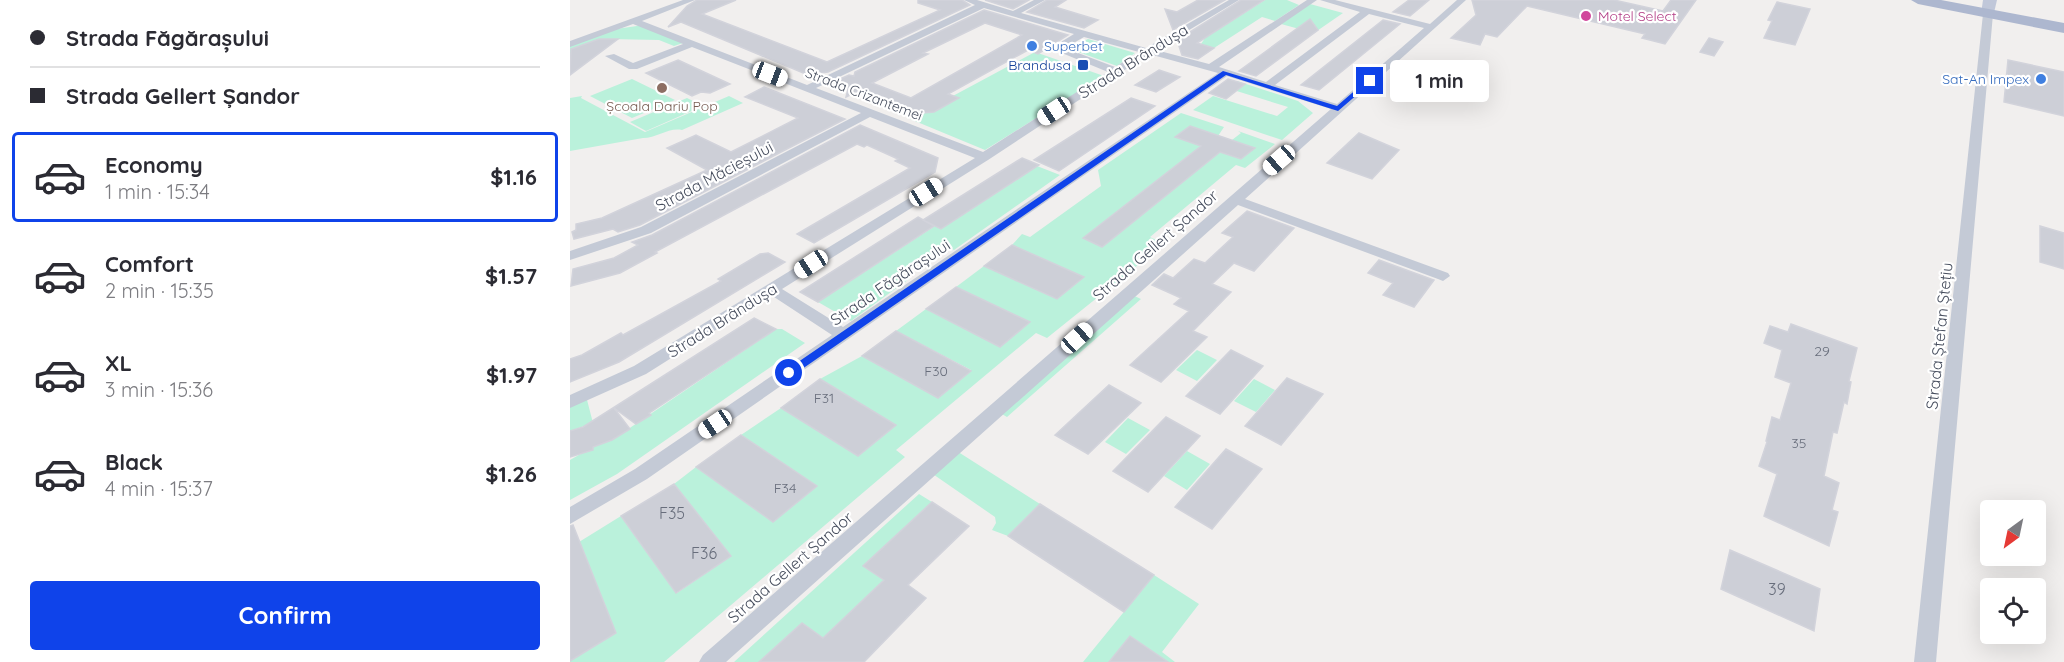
<!DOCTYPE html>
<meta charset="utf-8">
<style>
:root{--surface:#fff;--page:#f7f7f7;--text:#2b2b33;--muted:#7c7c81;--line:#e1e1e2;--accent:#0f43ea}
body{margin:0;font-family:Quicksand,sans-serif;background:var(--page);color:var(--text);height:100vh;display:flex;flex-direction:column;font-size:22px;white-space:nowrap}
*{box-sizing:border-box;margin:0}
p{font-size:20px;color:var(--muted)}
.icon{flex:none;width:33px;height:33px;fill:none;stroke:currentColor;stroke-width:2;stroke-linecap:round;stroke-linejoin:round}
.map{position:relative;flex:1;overflow:hidden}
.drawer{display:flex;flex-direction:column;background:var(--surface);width:570px}
.drawer>*{flex:none}
.hud{display:grid;align-content:center;height:132px;padding:0 30px;background:var(--surface)}
.needle{width:39px;rotate:213deg}
.fabs{position:absolute;left:1410px;top:500px;display:grid;gap:12px}
.fabs a{display:grid;place-items:center;width:66px;height:66px;border-radius:6px;background:var(--surface);box-shadow:0 6px 24px #0002;font-size:30px}
.end{position:absolute;width:27px;height:27px;margin:-14px;border:8px solid #0f43ea;background:#fff;box-shadow:0 0 0 3px #fff}
.from{border-radius:50%}
.bubble{position:absolute;height:42px;border-radius:6px;background:var(--surface);box-shadow:0 6px 24px #0002;font-size:20px;font-weight:700;line-height:42px;text-align:center}
.car{position:absolute;width:18px;height:36px;margin:-18px -9px;border-radius:8px;box-shadow:0 0 4px 2px #0007;background:linear-gradient(#fff 24%,#345 0 40%,#fff 0 76%,#345 0 86%,#fff 0)}
.hud b{display:flex;align-items:center;gap:21px;height:57px;font-size:22px}
.hud b+b{border-top:2px solid var(--line)}
.hud i{width:15px;height:15px;background:var(--text)}
ul{padding:0;list-style:none}
li{display:flex;align-items:center;gap:18px;height:90px;margin:0 12px 9px;padding:0 18px;border:3px solid transparent;border-radius:6px}
li div{flex:1}
li b{display:block;font-size:22px}
li em{font-style:normal;font-weight:700}
li.selected{border-color:var(--accent)}
li>.icon{width:54px;height:54px;stroke-width:1.5}
.primary-button{display:flex;gap:12px;margin-top:auto;padding:12px 30px}
.primary-button a{flex:1;height:69px;border-radius:6px;background:var(--accent);color:#fff;font-size:24px;font-weight:700;line-height:69px;text-align:center}
main{display:flex;flex:1;min-height:0}
.map>svg:first-child{display:block}
.green{fill:#baf1db}
.building{fill:#cdcfd7;stroke:#d2d3db;stroke-width:1.5;fill-rule:evenodd}
.lines{fill:none;stroke-linecap:round;stroke-linejoin:round}
.minor{fill:#c4cad6;fill-rule:evenodd}
.secondary{fill:#c0c7d9;fill-rule:evenodd}
.primary{fill:#adb7cf;fill-rule:evenodd}
.route{fill:#0f43ea}
.hotel-dot{fill:#d1479c;stroke:#fff;stroke-width:2}
.shop-dot{fill:#3f7fe0;stroke:#fff;stroke-width:2}
.transit-dot{fill:#1a4fb4;stroke:#fff;stroke-width:2}
.education-dot{fill:#8d6e63;stroke:#fff;stroke-width:2}
.labels{text-anchor:middle;stroke-width:4.5;stroke-linejoin:round;paint-order:stroke}
.far-hotel-label{font-size:14px;fill:#b23c85;stroke:#fff;text-anchor:start}
.far-shop-label{font-size:14px;fill:#366cbe;stroke:#fff;text-anchor:start}
.far-transit-label{font-size:14px;fill:#164399;stroke:#fff;text-anchor:end}
.far-street-label{font-size:14px;fill:#464d5d;stroke:#fff}
.far-education-label{font-size:14px;fill:#785e54;stroke:#fff}
.number-label{font-size:14px;fill:#686e7c}
.street-label{font-size:16px;fill:#464d5d;stroke:#fff}
.near-number-label{font-size:16px;fill:#686e7c}
</style>
<main>
<section class="drawer">
<div class="hud">
<b><i class="from"></i>Strada Făgărașului</b>
<b><i></i>Strada Gellert Șandor</b>
</div>
<ul>
<li class="selected"><svg class="icon" aria-label="car" viewBox="0 0 24 24"><path d="M5 17H2v-5l4-1 3-4h7l3 4 3 1v5h-3M9 17h6M6 11h13"/><circle cx="7" cy="17" r="2"/><circle cx="17" cy="17" r="2"/></svg><div><b>Economy</b><p>1 min · 15:34</p></div><em>$1.16</em></li>
<li><svg class="icon" aria-label="car" viewBox="0 0 24 24"><path d="M5 17H2v-5l4-1 3-4h7l3 4 3 1v5h-3M9 17h6M6 11h13"/><circle cx="7" cy="17" r="2"/><circle cx="17" cy="17" r="2"/></svg><div><b>Comfort</b><p>2 min · 15:35</p></div><em>$1.57</em></li>
<li><svg class="icon" aria-label="car" viewBox="0 0 24 24"><path d="M5 17H2v-5l4-1 3-4h7l3 4 3 1v5h-3M9 17h6M6 11h13"/><circle cx="7" cy="17" r="2"/><circle cx="17" cy="17" r="2"/></svg><div><b>XL</b><p>3 min · 15:36</p></div><em>$1.97</em></li>
<li><svg class="icon" aria-label="car" viewBox="0 0 24 24"><path d="M5 17H2v-5l4-1 3-4h7l3 4 3 1v5h-3M9 17h6M6 11h13"/><circle cx="7" cy="17" r="2"/><circle cx="17" cy="17" r="2"/></svg><div><b>Black</b><p>4 min · 15:37</p></div><em>$1.26</em></li>
</ul>
<div class="primary-button"><a>Confirm</a></div>
</section>
<div class="map">
<svg width="1494" height="662" viewBox="0 0 1494 662">
<rect width="100%" height="100%" fill="#f1efee"/>
<path class="green" d="M695,0H717L729,5L705,21L692,17L644,48L631,44L635,38Z
M740,4L773,13L744,33L711,24Z
M74,25L116,42L104,46L89,40L38,39L15,45L0,58V46L46,29Z
M518,39L565,53L547,66L500,49Z
M465,52L534,76L415,150L340,119Z
M62,79L105,100L62,118L20,96Z
M667,81L728,101L743,113L712,140L623,110L643,96L707,116L718,107L657,88Z
M12,96L11,98L75,132L159,96L173,103L112,130C99,127 87,138 73,138L0,151V98Z
M117,98L133,106L76,131L60,122Z
M611,113L654,127L648,136L620,126L606,136L631,146L513,238L532,246L650,152L671,159L684,148L662,140L671,133L668,131L705,144L675,168L666,165L580,237L594,244L477,338L466,333L326,450L335,457L94,662H0L9,542L51,516L107,593L161,556L104,484L126,467L246,486L171,435L211,408L325,425L250,379L292,356L368,398L401,370L326,331L356,309L430,347L459,322L386,287L414,266L487,299L513,277L442,245L452,234L460,237L531,186L528,170Z
M467,166L490,175L384,250L374,245L331,274L339,279L281,321L248,302L365,226Z
M558,293L571,299L437,417L425,410Z
M206,329H212L235,343L47,474L0,500V460L23,447L42,440Z
M627,350L647,360L627,381L606,370Z
M684,379L705,390L686,412L664,401Z
M16,396L23,423L0,431V402Z
M558,418L580,430L556,454L535,442Z
M382,448L470,504L438,536L422,530L426,523L425,517L357,470Z
M617,451L640,464L617,490L594,476Z
M349,494L362,502L293,566L314,580L253,638L232,623L189,662H164Z
M584,575L629,604L592,652L605,662H598L560,636L539,662H513Z"/>
<path class="building" d="M127,0H166L132,14L257,62L370,10L348,3V0H392L400,5L258,72L238,75L111,22L98,27L117,6Z
M415,0H459L443,9Z
M477,0H496L485,7L528,20L514,28L457,12Z
M628,0H655L603,30L595,9L607,12Z
M671,0H694L627,43L644,48L628,59L612,55L607,40Z
M839,0H859L840,16L823,12Z
M902,0H1044L1093,11L1101,0H1126L1095,44L1072,38L1075,34L957,6L927,37L915,34L910,45L881,38L906,15Z
M1207,2L1240,9L1225,45L1194,38L1202,21L1198,20Z
M414,10L498,35L468,54L458,50L378,94L389,98L364,112L341,114L286,92L276,97L278,89L263,82L279,75L284,76L285,72ZM415,23L452,35L341,98L302,83L358,54L353,53Z
M740,19L748,30L686,76L669,71Z
M813,20L830,24L749,90L731,85Z
M1139,38L1153,42L1144,56L1130,52Z
M29,39H48L0,75L1,49Z
M108,60L160,84L140,93L131,92L122,96L76,73Z
M1438,60L1494,72V116L1434,102Z
M589,70L610,77L586,92L565,85Z
M658,79L675,84L656,99L639,93Z
M194,87L275,119L70,225L48,232L43,229L4,239L2,232L6,230V224L32,218L137,170L97,148L126,135L161,152L228,118L175,97Z
M561,98L585,106L489,171L464,160Z
M290,125L368,158L365,172L244,243L227,234L340,168L325,161L328,159L297,145L294,147L287,144L85,252L87,253L50,273L1,286L3,269L44,258L68,245L62,242L82,235Z
M620,126L685,148L671,159L650,152L532,247L513,238L631,146L605,137Z
M789,133L829,150L802,179L757,163Z
M452,158L469,165L371,229L353,220Z
M677,211L724,228L684,271L664,263L642,284L661,292L623,331L637,337L591,382L560,365L619,311L604,304L611,298L582,285L594,274L603,278L624,259L635,263L663,237L652,233Z
M348,217L364,226L248,302L230,292Z
M1470,226L1494,233V269L1470,262Z
M442,245L514,277L487,299L414,266Z
M198,253L215,262L49,362L0,382V359L12,355L51,333L53,335L151,281L148,279L190,254Z
M809,260L864,280L844,307L813,295L823,283L798,273Z
M386,287L460,322L430,347L356,309Z
M184,318L206,329L79,413L81,415L66,424L44,408L60,429L42,440L23,447V450L0,457V431L13,427L43,408Z
M1221,324L1287,348L1279,381L1281,382L1277,404L1274,402L1267,433L1263,432L1254,476L1269,483L1262,510L1268,512L1259,546L1194,516L1207,474L1189,466L1197,442L1196,441L1202,417L1210,420L1221,383L1205,377L1212,350L1194,343L1200,326L1218,332Z
M326,331L401,371L368,398L292,356Z
M661,350L693,366L650,414L616,396Z
M717,378L753,394L711,445L675,426Z
M250,379L326,425L288,456L211,408Z
M539,385L571,403L518,454L485,435Z
M596,417L630,436L578,492L543,471Z
M171,435L247,486L203,522L126,467Z
M656,449L692,469L642,529L605,507Z
M104,484L161,556L106,593L51,516Z
M362,502L399,526L338,585L356,598L294,662H189L232,623L253,638L314,580L293,566Z
M470,504L584,575L554,612L438,536Z
M3,525L46,633L0,661V526Z
M1160,550L1250,589L1244,631L1151,589Z
M560,636L598,662H539Z"/>
<g class="lines">
<path class="minor" d="M113,0H125L72,21L237,85L405,5L394,0H407L443,11L464,0H475L451,13L576,48L659,0H669L586,50L639,64L737,0H747L649,67L696,82L790,12L750,0H765L860,24L887,0H896L675,199L878,273L880,276L873,281L868,279L668,205L156,662H129L133,655L761,109L657,76L77,479L0,524V507L65,469L262,335L201,295L76,374L0,408V395L64,366L405,158L300,117L81,233L0,260V251L71,227L291,113L122,47L67,69H59L35,56L44,54L63,63L113,44L63,24L0,47V41ZM414,8L504,34L486,45L487,51L538,72L413,152L246,88ZM799,14L854,28L767,104L705,85ZM514,37L569,52L545,67L495,48ZM579,54L648,73L273,327L212,289L418,160Z
M1418,11L1423,14L1366,662H1344L1413,14Z"/>
<path class="secondary" d="M1413,0H1427L1423,17L1418,18L1411,14Z"/>
<path class="primary" d="M1341,0H1371L1494,23V33L1348,4Z"/>
</g>
<path class="route" d="M653,71L767,106L797,80L803,81L768,111L656,75L222,376H215V371Z"/>
<circle class="hotel-dot" cx="1016" cy="16" r="6"/>
<g class="shop-dot">
<circle cx="462" cy="46" r="6"/>
<circle cx="1471" cy="79" r="6"/>
</g>
<rect class="transit-dot" x="507" y="59" width="12" height="12" rx="3"/>
<circle class="education-dot" cx="92" cy="88" r="6"/>
<g class="labels">
<g class="far-hotel-label">
<text x="1028" y="21">Motel Select</text>
</g>
<g class="far-shop-label">
<text x="474" y="51">Superbet</text>
<text x="1459" y="84" text-anchor="end">Sat-An Impex</text>
</g>
<g class="far-transit-label">
<text x="501" y="70">Brandusa</text>
</g>
<g class="far-street-label">
<text transform="translate(294 94) rotate(21)" y="5">Strada Crizantemei</text>
</g>
<g class="far-education-label">
<text x="92" y="111">Școala Dariu Pop</text>
</g>
<g class="number-label">
<text x="1252" y="356">29</text>
<text x="366" y="376">F30</text>
<text x="254" y="403">F31</text>
<text x="1229" y="448">35</text>
<text x="215" y="493">F34</text>
</g>
<g class="street-label">
<text transform="translate(563 61) rotate(-32)" y="6">Strada Brândușa</text>
<text transform="translate(144 176) rotate(-28)" y="6">Strada Măcieșului</text>
<text transform="translate(585 245) rotate(-41)" y="6">Strada Gellert Șandor</text>
<text transform="translate(320 282) rotate(-34)" y="6">Strada Făgărașului</text>
<text transform="translate(152 320) rotate(-32)" y="6">Strada Brândușa</text>
<text transform="translate(1369 336) rotate(-84)" y="6">Strada Ștefan Ștețiu</text>
<text transform="translate(220 567) rotate(-41)" y="6">Strada Gellert Șandor</text>
</g>
<g class="near-number-label">
<text x="102" y="519">F35</text>
<text x="134" y="559">F36</text>
<text x="1207" y="595">39</text>
</g>
</g>
</svg>
<div class="fabs">
<a><svg class="needle" viewBox="-14 -14 28 28"><path d="M0-13l5 13h-10z" fill="#e53935"/><path d="M0 13l5-13h-10z" fill="#7c7c81"/></svg></a>
<a><svg class="icon" aria-label="locate" viewBox="0 0 24 24"><circle cx="12" cy="12" r="6"/><path d="M12 2v4M12 18v4M2 12h4M18 12h4"/></svg></a>
</div>
<i class="end from" style="left:219px;top:373px"></i>
<i class="end" style="left:800px;top:81px"></i>
<div class="bubble" style="left:820px;top:60px;width:99px">1 min</div>
<i class="car" style="left:200px;top:74px;rotate:111deg"></i>
<i class="car" style="left:484px;top:111px;rotate:237deg"></i>
<i class="car" style="left:709px;top:160px;rotate:229deg"></i>
<i class="car" style="left:356px;top:192px;rotate:58deg"></i>
<i class="car" style="left:241px;top:264px;rotate:237deg"></i>
<i class="car" style="left:507px;top:338px;rotate:48deg"></i>
<i class="car" style="left:145px;top:424px;rotate:236deg"></i>
</div>
</main>
